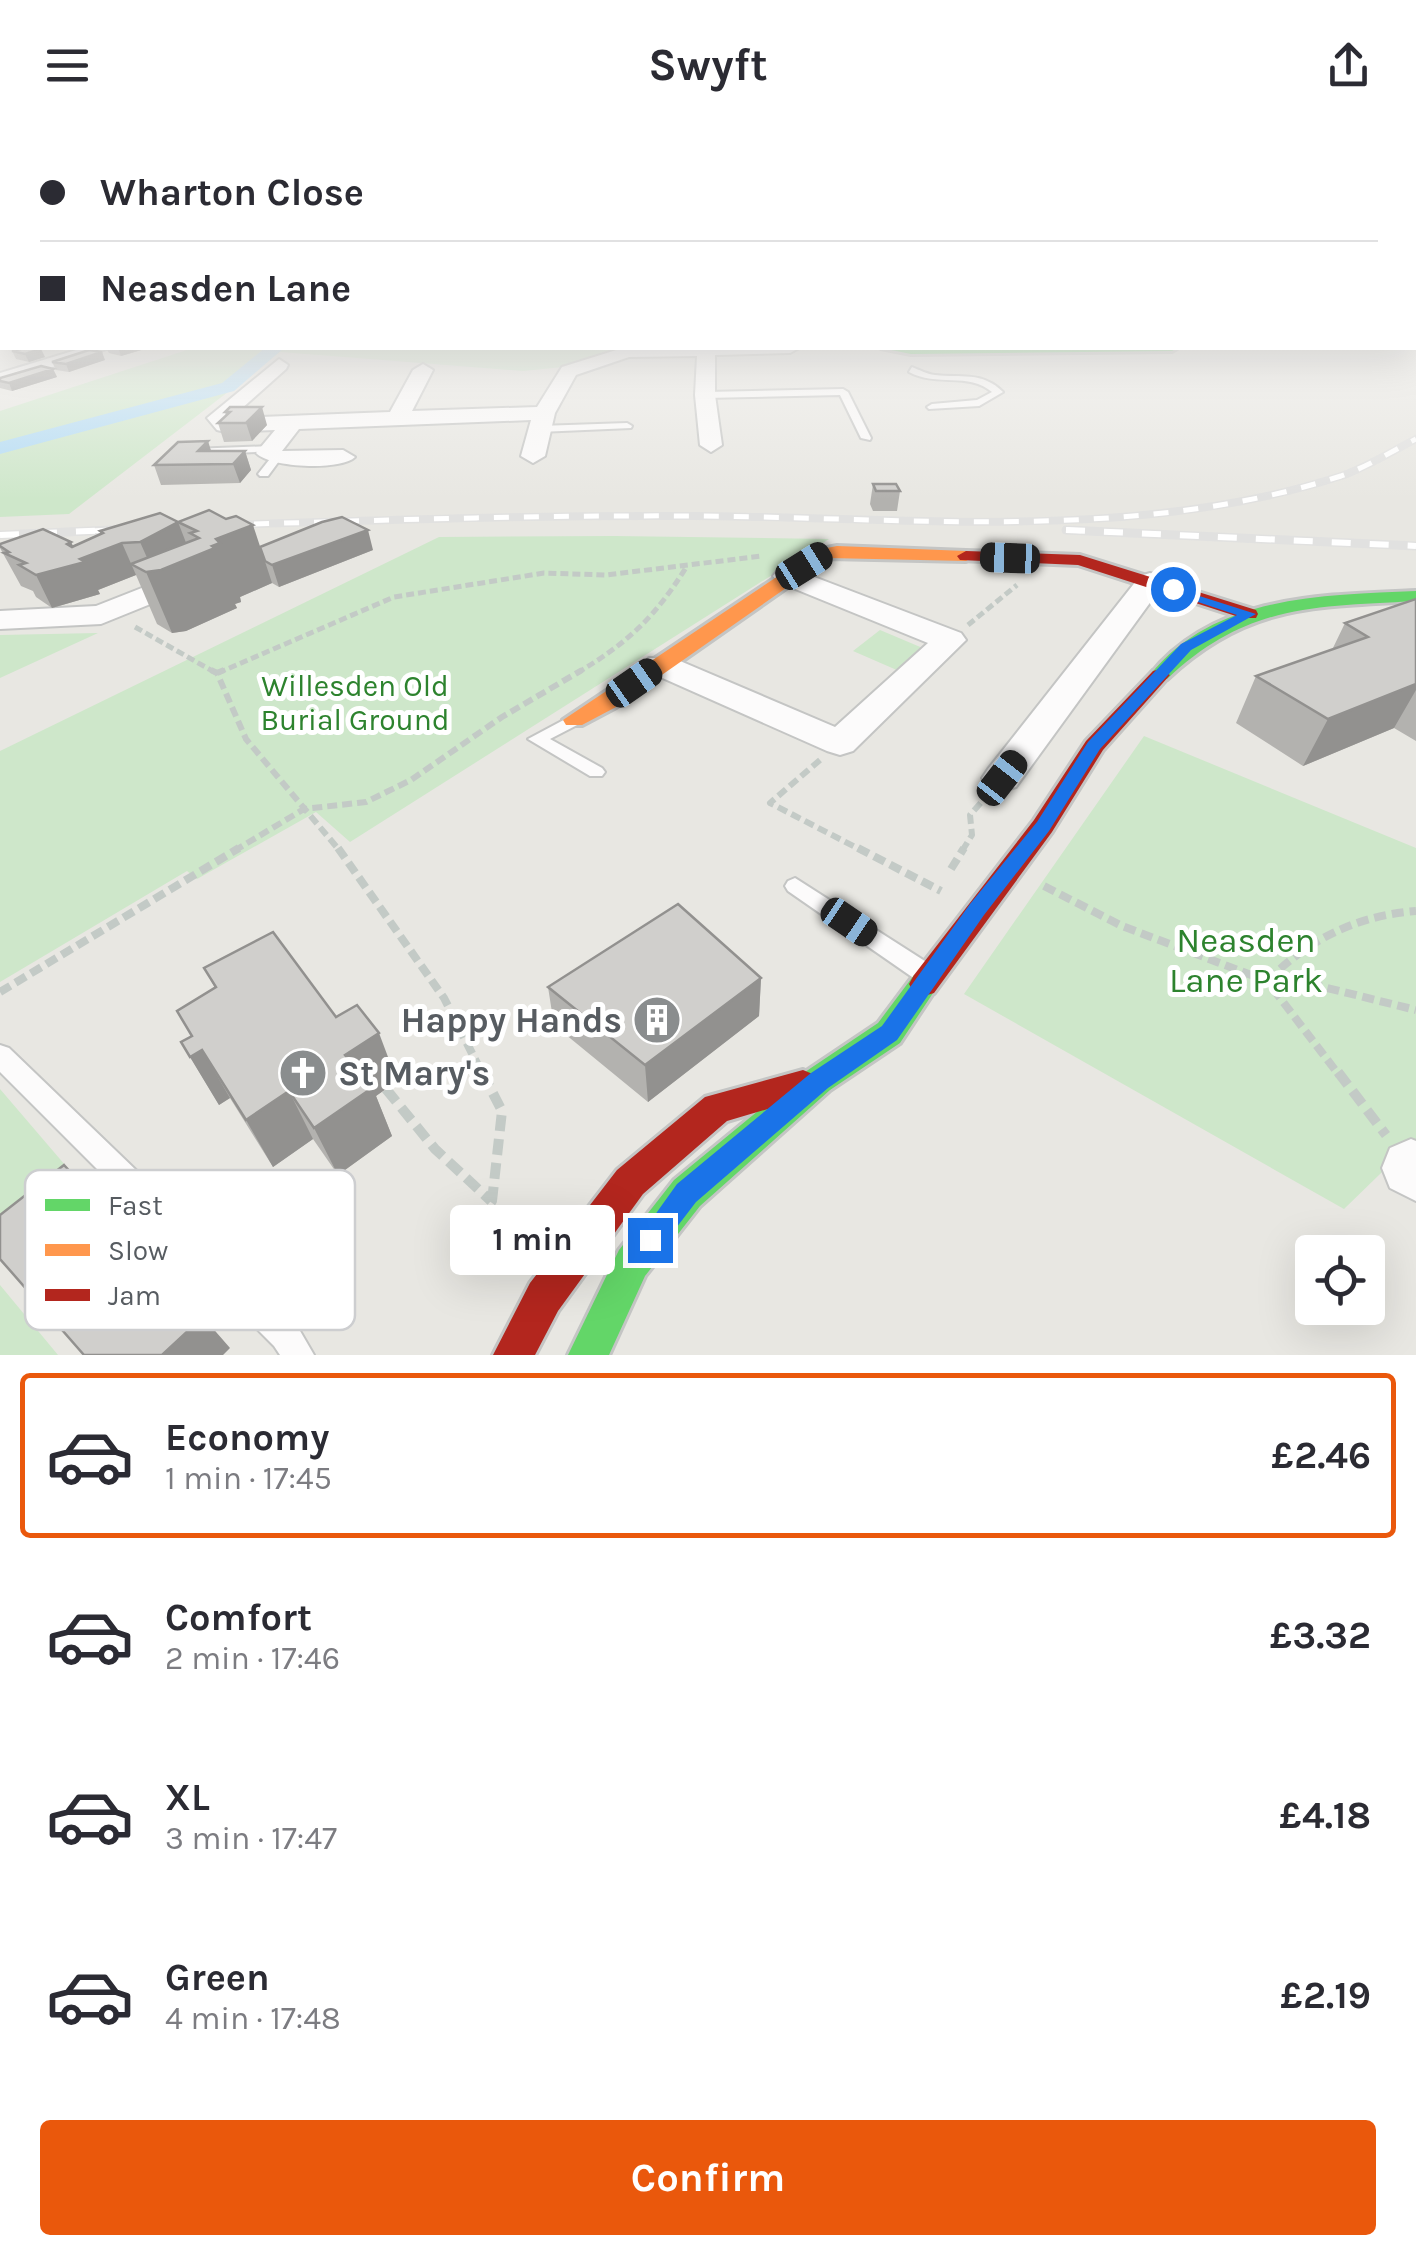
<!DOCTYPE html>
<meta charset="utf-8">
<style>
:root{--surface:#fff;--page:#f7f7f7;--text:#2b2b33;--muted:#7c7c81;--line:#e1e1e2;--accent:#ea580c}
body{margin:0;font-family:Karla,sans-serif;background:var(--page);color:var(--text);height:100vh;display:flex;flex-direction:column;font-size:38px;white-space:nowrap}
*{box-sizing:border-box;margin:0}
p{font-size:32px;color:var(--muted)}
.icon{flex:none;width:55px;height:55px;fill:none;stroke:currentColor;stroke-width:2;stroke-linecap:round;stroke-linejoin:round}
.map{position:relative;height:1225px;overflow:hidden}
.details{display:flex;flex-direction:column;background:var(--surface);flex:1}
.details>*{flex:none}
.hud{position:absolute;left:0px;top:0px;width:1418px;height:220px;box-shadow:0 10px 40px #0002;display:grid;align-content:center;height:220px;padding:0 40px;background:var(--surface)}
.fabs{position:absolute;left:1295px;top:1105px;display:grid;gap:20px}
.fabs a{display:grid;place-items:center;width:90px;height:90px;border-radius:10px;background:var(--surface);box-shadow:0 10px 40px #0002;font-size:50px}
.end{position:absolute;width:45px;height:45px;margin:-22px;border:12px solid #1a73e8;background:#fff;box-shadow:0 0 0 5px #fff}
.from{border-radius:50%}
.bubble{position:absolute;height:70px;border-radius:10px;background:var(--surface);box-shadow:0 10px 40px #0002;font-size:32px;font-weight:700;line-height:70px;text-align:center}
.car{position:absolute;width:30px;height:60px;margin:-30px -15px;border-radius:12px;box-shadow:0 0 8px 2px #0007;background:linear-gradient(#222 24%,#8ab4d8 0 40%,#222 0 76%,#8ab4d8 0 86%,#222 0)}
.hud b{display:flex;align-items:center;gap:35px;height:95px;font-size:38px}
.hud b+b{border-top:2px solid var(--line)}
.hud i{width:25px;height:25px;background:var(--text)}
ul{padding:18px 0 0;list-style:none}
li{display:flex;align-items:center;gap:30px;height:165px;margin:0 20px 15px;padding:0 20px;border:5px solid transparent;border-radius:10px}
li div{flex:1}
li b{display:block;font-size:38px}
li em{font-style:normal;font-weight:700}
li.on{border-color:var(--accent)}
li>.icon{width:90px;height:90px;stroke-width:1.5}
.action{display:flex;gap:20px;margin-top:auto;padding:20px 40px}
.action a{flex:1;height:115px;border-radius:10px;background:var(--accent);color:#fff;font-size:40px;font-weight:700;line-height:115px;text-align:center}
header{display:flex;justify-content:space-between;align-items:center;height:130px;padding:0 40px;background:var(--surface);font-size:45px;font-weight:700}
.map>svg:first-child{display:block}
.green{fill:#cee7ca}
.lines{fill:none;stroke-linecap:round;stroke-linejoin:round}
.canal{fill:#b2dcf6;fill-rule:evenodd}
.lane-casing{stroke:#c4c5c4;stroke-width:4}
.street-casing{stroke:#c4c5c4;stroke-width:4}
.fast-casing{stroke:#c4c5c4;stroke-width:6}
.slow-casing{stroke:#c4c5c4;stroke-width:6}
.jam-casing{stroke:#c4c5c4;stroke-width:6}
.path-far3{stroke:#c3cac6;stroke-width:5;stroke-dasharray:8 4;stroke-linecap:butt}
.path-far2{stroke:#c3cac6;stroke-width:6;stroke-dasharray:10 5;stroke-linecap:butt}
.path-far1{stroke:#c3cac6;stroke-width:8;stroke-dasharray:12 6;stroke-linecap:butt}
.path{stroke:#c3cac6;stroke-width:10;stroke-dasharray:16 8;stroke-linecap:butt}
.lane{fill:#fcfbfb;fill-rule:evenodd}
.street{fill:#fcfbfb;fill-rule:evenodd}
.fast{fill:#63d668;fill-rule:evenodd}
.slow{fill:#ff974d;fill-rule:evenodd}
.jam{fill:#b3261e;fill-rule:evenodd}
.rail-far1-casing{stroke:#e1e1e0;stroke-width:8}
.rail-casing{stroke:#e1e1e0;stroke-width:9}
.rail-far1{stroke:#fff;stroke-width:5;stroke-dasharray:15;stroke-linecap:butt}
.rail{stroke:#fff;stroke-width:6;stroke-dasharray:19;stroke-linecap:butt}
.wall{fill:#b3b2af}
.shaded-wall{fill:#92918f}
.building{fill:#d0cfcc;stroke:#92918f;stroke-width:2.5}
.route{fill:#1a73e8}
.labels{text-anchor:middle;stroke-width:10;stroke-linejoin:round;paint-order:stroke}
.park-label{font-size:30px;fill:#2d832e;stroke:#fff}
.near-park-label{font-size:35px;fill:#2d832e;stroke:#fff}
.near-poi-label{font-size:35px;font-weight:bold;fill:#575c61;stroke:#fff;text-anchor:end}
.key{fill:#fff;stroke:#cdced0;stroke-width:2.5}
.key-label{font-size:28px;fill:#575c61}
</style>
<header><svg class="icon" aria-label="menu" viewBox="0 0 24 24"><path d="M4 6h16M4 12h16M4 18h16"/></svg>Swyft<svg class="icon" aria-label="share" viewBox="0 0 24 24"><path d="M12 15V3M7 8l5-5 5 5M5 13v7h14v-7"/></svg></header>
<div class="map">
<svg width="1416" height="1225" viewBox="0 0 1416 1225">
<rect width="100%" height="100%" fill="#e8e7e2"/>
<path class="green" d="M193,218H627L563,237L523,241L280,222L69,384L0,387V281Z
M614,406L829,409L350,712L316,682L197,749L187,741L0,852V621L439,407Z
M880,500L925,519L899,541L853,521Z
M98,503L0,548V505Z
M1144,606L1416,718V1013L1413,1012L1344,1079L964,864Z
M0,959L95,1070L0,1118Z
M0,1155L58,1225H0Z"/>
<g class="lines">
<path class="canal" d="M265,218H284L234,261L0,324V312L222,253Z"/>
<g class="lane-casing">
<path id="lane" d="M912,237C920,240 926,244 935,245C961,248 982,241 1003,262L979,276L929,279L927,277L932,274L977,270L992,262C969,242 936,257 909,242Z
M843,259L848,262L871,308L870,310L861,308L840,265L705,268L700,265L705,262Z
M627,293L632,296L631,298L539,302L534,299L539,296Z
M271,316L276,319L275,321L192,325L187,322L192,319Z
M273,325L282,327L268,346H260L258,344Z
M573,585L579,586L581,590L579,594L550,609L602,638L605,642L602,646H590L528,609Z
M795,748L931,835L934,842L931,849L923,851L915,849L788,761L785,756L788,751Z
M0,915L9,918L296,1194L314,1225H280L274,1216L0,942Z"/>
</g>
<g class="street-casing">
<path id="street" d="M83,218H109L0,255V243Z
M623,218H799L790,223L715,225V265L722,315L711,322L700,315L695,265L697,226L629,227L576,245L555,283L545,326L533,333L521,326L531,290L299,299L282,321L343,320L355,327C341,341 270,338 256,323L275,300L225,302L217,300L207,288L279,229L288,235L286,239L231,288L390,282L413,240L423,234L433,240L412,281L537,277L562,237Z
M788,437L961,503L966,510L853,621L840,625L827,621L649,542L644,535L649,528H673L835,597L928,513L778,452L773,446L778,440Z
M190,439L200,442L205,448L200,454L101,494L0,499V481L96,476Z
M1150,443L1160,446L1165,452L1016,657L1002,661L988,657L982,648L988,639L1140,446Z
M1411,1009L1416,1011V1071L1390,1058L1382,1038L1390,1018Z"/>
</g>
<g class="fast-casing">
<path id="fast" d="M881,218H1177L1172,221L911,224Z
M1416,461V471C1312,477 1247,474 1167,549H1153L1150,545C1214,465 1323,465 1416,461Z
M924,842L934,845L939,854L900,913L830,960L700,1076L645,1146L609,1225H568L619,1120L674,1050L808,940L878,893L914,845Z"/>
</g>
<g class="slow-casing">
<path id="slow" d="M837,416L966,421L975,426L966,431L829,428L616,577L582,595H566L563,590L817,420Z"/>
</g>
<g class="jam-casing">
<path id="jam" d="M966,421L1080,425L1256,480L1258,484L1256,488H1242L1078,435L960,430L957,426Z
M1160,539L1170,545L1103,620L1052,702L934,863L924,866L914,863L909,854L914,845L1034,690L1086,611L1153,541Z
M803,940L815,945L819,955L815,965L727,991L643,1064L558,1181L535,1225H493L530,1153L617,1040L705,967Z"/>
</g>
<path class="path-far3" d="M968,495L1017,455
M135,497L216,543
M218,543L394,467L544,443L606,445L762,426
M577,543C628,513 656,486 687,436"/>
<path class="path-far2" d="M211,540L217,543
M224,540L217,543L246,609L340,721
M820,630L770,673L863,721
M234,721L304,679L366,672L411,650L502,587L582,540
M962,721L972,705L970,685L985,668"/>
<path class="path-far1" d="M338,718L444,868L483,945
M858,718L941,761
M951,739L964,718
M1044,756L1122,796L1267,851L1339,945
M1275,845L1416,880
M1267,851C1310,809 1355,786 1416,781
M0,862L239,718"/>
<path class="path" d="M482,942L502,981L492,1071L482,1084L497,1113
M1338,942L1386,1005
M386,959L435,1019L491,1071"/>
<use href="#lane" class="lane"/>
<use href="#street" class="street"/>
<use href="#fast" class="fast"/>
<use href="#slow" class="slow"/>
<use href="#jam" class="jam"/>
<g class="rail-far1-casing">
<path id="rail-far1" d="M224,395C381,390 537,385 694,386C908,387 1134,413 1341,346C1367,337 1392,321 1416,309
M1066,400L1087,401
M91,401L134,399"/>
</g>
<g class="rail-casing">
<path id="rail" d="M1066,400L1416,416
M0,405L134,399"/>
</g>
<use href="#rail-far1" class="rail-far1"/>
<use href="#rail" class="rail"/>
</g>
<path class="wall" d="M106,218H148L121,226L109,223Z
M12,221L45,227L29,232L16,229Z
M105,230L69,242L56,240L52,232Z
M53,239L57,247L12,261L0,258V248Z
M230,277L267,295L252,311L224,312L218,293L226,286L225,282Z
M212,321H245L251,340L240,353L161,355L154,335Z
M873,354L900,361L897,381H873L870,374Z
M178,392L186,413L178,392L260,417L373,420L279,457L272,453L240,467L241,472L235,474L237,478L186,501L172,503L157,494L136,445L98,460L100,464L52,478L36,467L33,461L21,456L0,418V414L71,412L73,416L101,404L100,401Z
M1416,469V611L1394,598L1303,636L1236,593L1256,546L1332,520L1345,493Z
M204,838L336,887L397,951L376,966L392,1006L338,1045L313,1009L273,1037L230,968L219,975L181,912L192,906L215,858Z
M761,848L759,886L648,972L554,895L548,857Z"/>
<path class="shaded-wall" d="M0,197H2V217L0,218Z
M118,218H148L121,226Z
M41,219L45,227L29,232L25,224Z
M102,222L105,230L69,242L66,234Z
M53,239L57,247L12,261L9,253Z
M262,277L267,295L252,311L246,293Z
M208,311L214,330L198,321Z
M245,321L251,340L240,353L233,334Z
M178,392L190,423L212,416L216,409L253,395L272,453L240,467L241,472L235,474L237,478L186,501L172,503L146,442L153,441L140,412Z
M368,400L373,420L279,457L272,435Z
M71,412L81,433L80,429L122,413L136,445L98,460L100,464L52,478L36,445L67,414Z
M1416,552V560L1394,598L1303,636L1328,589Z
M761,848L759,886L648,972L645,935Z
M379,903L397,951L376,966L392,1006L338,1045L314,998L345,925Z
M202,920L230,968L219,975L190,927Z
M289,961L313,1009L273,1037L246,990Z
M203,1187L230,1218L223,1225H162Z"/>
<path class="building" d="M25,218H33L41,219L25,224L12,221Z
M89,220L102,222L66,234L52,232Z
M41,236L53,239L9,253L0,251V248Z
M230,277H262L246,293H218L230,282H225Z
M208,311L198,321H245L233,334L154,335L178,312Z
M873,354H896L900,361H876Z
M209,380L226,389L236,386L253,395L216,409L220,413L212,416L215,418L161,440L146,442L131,434L199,408L190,403L197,401L178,392Z
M160,383L178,392L140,412L122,413L80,429L85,432L36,445L19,435L26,433L4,423L9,422L0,416V414L43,399L71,412L67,414L72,417L103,403L100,401Z
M342,387L368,400L272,435L265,431L260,417L322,392Z
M1416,469V554L1328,589L1256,546L1368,507L1345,493Z
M678,774L761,848L645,935L548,857Z
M273,802L336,887L357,875L379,903L345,925L372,958L314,998L289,961L246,990L202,920L190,927L181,912L192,906L177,881L216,857L204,838Z
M64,1035L203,1187L162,1225H84L0,1129V1085Z"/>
<linearGradient id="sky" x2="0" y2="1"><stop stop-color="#92c4ee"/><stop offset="0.53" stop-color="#f5f4f2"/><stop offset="1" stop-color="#f5f4f2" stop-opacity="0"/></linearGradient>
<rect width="1416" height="369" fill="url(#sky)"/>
<path class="route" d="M1168,456L1256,484L1191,520L1100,619L1049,701L984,785L897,910L828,958L696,1072L660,1119L650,1123L641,1119L637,1110L677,1054L811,943L882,896L970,774L1037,692L1088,612L1181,514L1237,485L1168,462Z"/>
<defs>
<g id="building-disc" transform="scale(2.5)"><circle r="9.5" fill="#8a8d8e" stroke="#fff"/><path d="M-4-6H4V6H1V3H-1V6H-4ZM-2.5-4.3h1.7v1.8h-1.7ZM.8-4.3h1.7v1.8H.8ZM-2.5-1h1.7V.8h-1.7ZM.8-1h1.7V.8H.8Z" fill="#fff"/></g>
<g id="church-disc" transform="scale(2.5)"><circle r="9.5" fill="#8a8d8e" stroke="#fff"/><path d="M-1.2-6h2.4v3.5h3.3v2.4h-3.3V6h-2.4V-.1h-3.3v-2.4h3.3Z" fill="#fff"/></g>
</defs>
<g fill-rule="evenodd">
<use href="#building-disc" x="657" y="890"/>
<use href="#church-disc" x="303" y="943"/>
</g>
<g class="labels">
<g class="park-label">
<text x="355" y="566">Willesden Old<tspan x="355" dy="34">Burial Ground</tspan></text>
</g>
<g class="near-park-label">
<text x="1246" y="822">Neasden<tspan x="1246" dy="40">Lane Park</tspan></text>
</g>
<g class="near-poi-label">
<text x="622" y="902">Happy Hands</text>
<text x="338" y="955" text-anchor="start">St Mary's</text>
</g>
</g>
<rect x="25" y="1040" width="330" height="160" rx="15" class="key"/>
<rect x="45" y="1069" width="45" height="12" fill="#63d668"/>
<rect x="45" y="1114" width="45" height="12" fill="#ff974d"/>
<rect x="45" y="1159" width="45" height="12" fill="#b3261e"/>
<g class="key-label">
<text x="108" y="1085">Fast</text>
<text x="108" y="1130">Slow</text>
<text x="108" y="1175">Jam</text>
</g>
</svg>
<div class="fabs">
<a><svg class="icon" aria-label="locate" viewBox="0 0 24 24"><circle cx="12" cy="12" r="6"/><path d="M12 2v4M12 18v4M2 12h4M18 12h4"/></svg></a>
</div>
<i class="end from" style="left:1173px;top:459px"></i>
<i class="end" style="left:650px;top:1110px"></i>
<div class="bubble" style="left:450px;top:1075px;width:165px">1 min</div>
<i class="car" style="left:1010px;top:428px;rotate:272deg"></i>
<i class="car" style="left:804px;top:436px;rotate:58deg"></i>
<i class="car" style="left:634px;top:553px;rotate:55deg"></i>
<i class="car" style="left:1002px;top:648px;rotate:38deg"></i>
<i class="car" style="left:849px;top:792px;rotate:124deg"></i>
<div class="hud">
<b><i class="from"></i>Wharton Close</b>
<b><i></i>Neasden Lane</b>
</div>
</div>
<section class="details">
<ul>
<li class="on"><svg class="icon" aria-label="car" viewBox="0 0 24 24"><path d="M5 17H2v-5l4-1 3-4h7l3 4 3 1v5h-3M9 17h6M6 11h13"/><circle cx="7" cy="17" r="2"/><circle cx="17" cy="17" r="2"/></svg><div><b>Economy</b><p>1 min · 17:45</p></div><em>£2.46</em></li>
<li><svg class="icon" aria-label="car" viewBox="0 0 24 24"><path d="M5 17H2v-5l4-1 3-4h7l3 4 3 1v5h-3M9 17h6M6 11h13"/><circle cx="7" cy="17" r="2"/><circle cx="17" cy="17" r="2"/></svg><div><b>Comfort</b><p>2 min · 17:46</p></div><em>£3.32</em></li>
<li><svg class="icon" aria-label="car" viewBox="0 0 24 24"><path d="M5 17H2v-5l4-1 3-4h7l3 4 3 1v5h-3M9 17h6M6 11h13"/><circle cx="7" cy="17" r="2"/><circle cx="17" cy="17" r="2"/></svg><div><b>XL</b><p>3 min · 17:47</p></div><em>£4.18</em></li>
<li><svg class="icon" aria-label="car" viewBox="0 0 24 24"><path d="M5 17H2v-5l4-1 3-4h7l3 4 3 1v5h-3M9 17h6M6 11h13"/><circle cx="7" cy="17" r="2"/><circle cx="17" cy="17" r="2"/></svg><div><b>Green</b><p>4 min · 17:48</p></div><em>£2.19</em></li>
</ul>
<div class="action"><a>Confirm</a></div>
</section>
